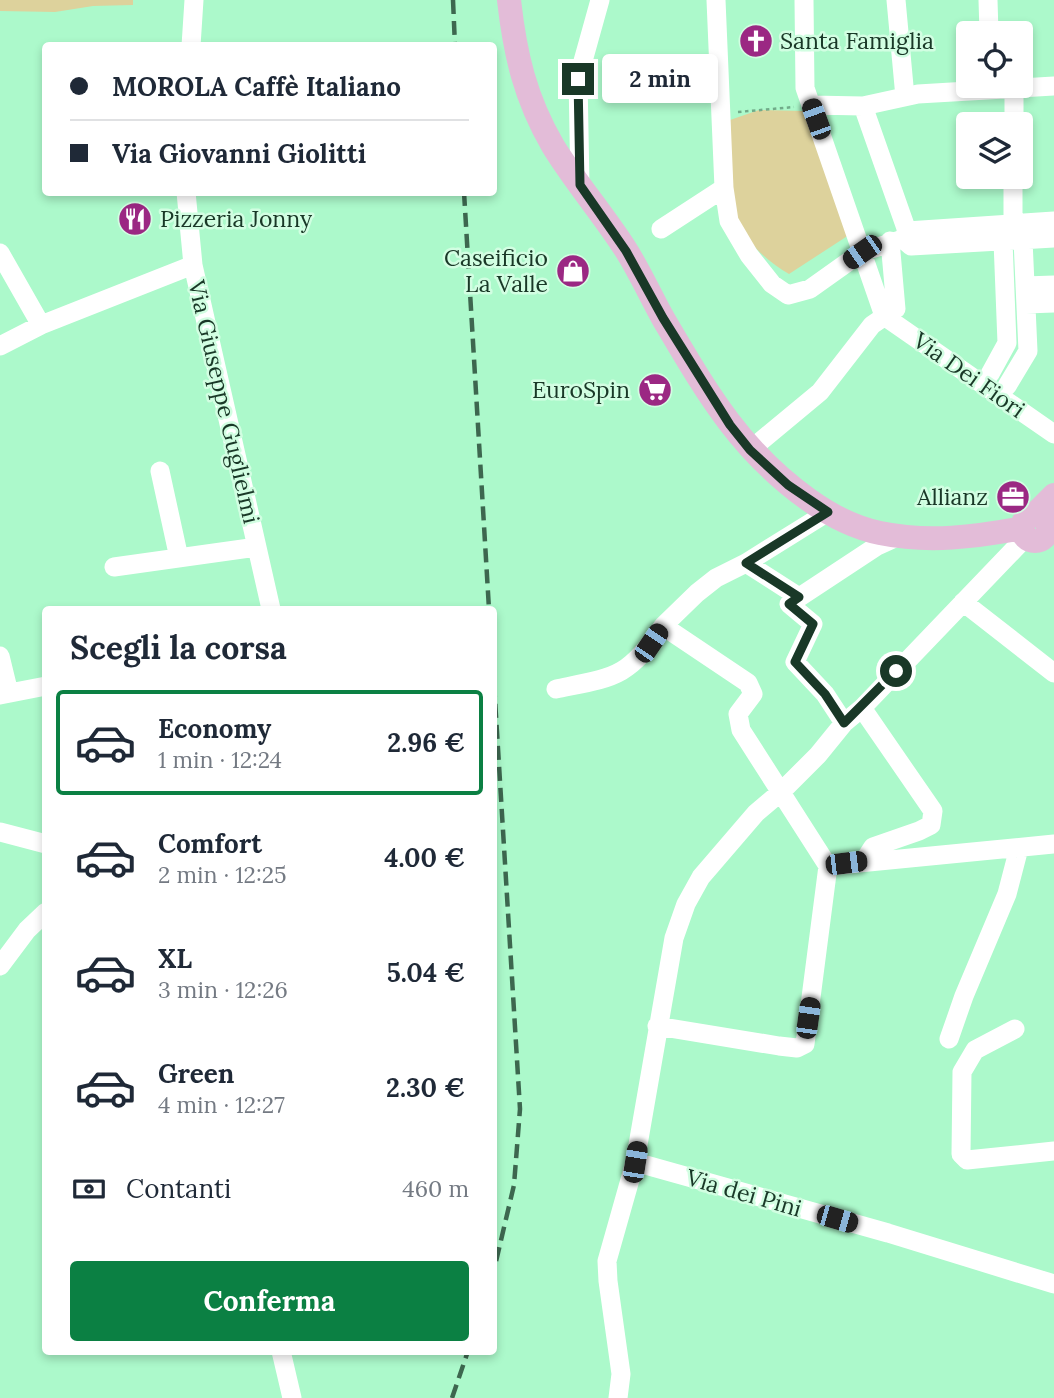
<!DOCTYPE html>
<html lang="it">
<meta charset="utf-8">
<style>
:root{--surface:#fff;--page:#f2f2f3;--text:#1f2937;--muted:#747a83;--line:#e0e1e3;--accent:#0b8043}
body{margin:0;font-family:Lora,serif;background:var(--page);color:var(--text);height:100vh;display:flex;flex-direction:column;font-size:26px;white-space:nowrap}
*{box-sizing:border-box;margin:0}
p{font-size:23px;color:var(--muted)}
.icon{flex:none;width:38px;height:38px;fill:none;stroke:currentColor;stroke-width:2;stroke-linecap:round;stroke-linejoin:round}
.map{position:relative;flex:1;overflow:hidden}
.panel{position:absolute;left:42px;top:606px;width:455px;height:749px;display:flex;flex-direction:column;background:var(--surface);border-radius:7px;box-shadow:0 4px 10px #0003}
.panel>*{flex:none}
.guide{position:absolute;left:42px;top:42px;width:455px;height:154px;border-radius:7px;box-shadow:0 4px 10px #0003;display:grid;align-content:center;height:154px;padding:0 28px;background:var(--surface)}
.controls{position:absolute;left:956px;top:21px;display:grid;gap:14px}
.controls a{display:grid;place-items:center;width:77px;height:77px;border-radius:7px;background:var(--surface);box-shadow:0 4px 10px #0003;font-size:35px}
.end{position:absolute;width:32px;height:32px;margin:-16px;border:9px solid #193827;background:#fff;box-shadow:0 0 0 4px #fff}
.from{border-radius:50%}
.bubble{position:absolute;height:49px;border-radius:7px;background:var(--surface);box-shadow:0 4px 10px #0003;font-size:23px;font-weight:700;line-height:49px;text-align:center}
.car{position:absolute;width:21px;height:42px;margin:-21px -10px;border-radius:9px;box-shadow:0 0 5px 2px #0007;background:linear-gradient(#222 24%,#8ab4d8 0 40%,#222 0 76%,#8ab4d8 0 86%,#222 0)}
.guide b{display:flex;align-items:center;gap:24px;height:66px;font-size:26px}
.guide b+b{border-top:2px solid var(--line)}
.guide i{width:18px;height:18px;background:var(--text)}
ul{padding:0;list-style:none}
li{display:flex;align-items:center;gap:21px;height:105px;margin:0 14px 10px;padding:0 14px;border:4px solid transparent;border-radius:7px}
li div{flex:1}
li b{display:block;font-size:26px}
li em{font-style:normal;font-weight:700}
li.active{border-color:var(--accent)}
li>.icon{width:63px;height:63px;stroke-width:1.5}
h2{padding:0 28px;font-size:32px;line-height:84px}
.pay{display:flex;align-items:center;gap:18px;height:77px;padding:0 28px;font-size:26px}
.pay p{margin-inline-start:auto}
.primary-button{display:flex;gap:14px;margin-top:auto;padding:14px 28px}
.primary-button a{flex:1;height:80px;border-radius:7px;background:var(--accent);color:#fff;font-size:28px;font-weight:700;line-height:80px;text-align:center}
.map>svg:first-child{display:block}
.green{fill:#ddd29c}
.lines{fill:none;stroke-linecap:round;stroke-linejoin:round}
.path{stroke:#71ab89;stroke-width:2.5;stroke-dasharray:3.5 3.5;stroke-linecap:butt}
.minor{stroke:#fff;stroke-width:19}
.major{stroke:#e3bcd8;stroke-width:24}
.rail{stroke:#3d674f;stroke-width:4.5;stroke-dasharray:14 7;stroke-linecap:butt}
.route{stroke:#193827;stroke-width:9}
.labels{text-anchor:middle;stroke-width:5;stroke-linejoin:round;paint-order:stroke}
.poi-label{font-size:23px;fill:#193827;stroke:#d2fee2;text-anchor:end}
.street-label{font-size:23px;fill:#193827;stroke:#d2fee2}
</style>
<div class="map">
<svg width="1054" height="1398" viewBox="0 0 1054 1398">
<rect width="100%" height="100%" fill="#acf9cb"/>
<path class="green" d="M0,0H133V5L93,6L55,12L0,11Z
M759,110L803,111L849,235L789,274C768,262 741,239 736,213C730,184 732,150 730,120Z"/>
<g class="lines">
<path class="path" d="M738,112L794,107"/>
<path class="minor" d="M716,0L724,188L729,221L749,255L772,284L788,295L810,289L862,252L903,239
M804,0L805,88L884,316L1054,434
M896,0L905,97
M988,0L989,33
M191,46L194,0
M811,105L863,106L918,94L1054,86
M863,106L907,231L903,239
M1014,124V86
M580,185L578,79L600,0
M186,192L193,265L271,609
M661,229L724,188
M907,231L1054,221
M1013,236V177
M903,239L911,246L1054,238
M890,241L896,309
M0,253L41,325
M1025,286L1054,285
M1026,304L1054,303
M0,346L41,325L193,265
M990,374L1007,343L1003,241
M1007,386L1028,351L1023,240
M750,450L820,392L872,325L894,310
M160,471L179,558
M828,512L746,563L716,578L697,593L663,626L748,683L753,694L738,714L741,730L828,866
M746,563L799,597
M114,567L257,547
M963,602L1054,673
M0,656L9,693
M556,689C615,677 628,678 663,626
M0,695L46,686
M862,708L933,811L931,825L919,831L873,847L864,861
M844,723L825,694L795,662L813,624L789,604L877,546L899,536
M0,832L46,844
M828,866L1054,844
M0,966L27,930L46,912
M657,1026L779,1046L797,1048L805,1044L828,866
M1015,1029L975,1050L962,1072L961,1154L967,1160L1054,1151
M949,1039L964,996L1007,894L1019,848
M635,1162L888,1233L1054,1284
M281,1351L292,1398
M618,1398L621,1374L608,1281L607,1261L635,1162L674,938L686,904L701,877L756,813L782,791L818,755L844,723L862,708L1026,537"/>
<path class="major" d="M509,0C515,54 525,98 553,146C575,182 603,214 626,250C640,272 651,297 664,320C706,391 740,451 809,500C830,515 855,528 880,533C929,543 975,537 1023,528
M1022 528a13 13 0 1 1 26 0a13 13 0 1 1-26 0Z
M1033,516L1054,495"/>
<path class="rail" d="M453,0L455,46
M464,192L489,609
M494,683L520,1109L514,1185L494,1270
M452,1398L468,1351"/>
</g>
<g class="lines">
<path class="route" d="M578,79L580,185L626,251L663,318L730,425L750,450L788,485L828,512L746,563L799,597L789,604L813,624L795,662L825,694L844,723L896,671"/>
</g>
<defs>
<g id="church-disc" transform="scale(1.75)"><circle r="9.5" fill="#9b2883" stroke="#d2fee2"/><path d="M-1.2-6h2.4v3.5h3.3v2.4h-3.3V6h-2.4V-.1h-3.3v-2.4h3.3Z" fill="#fff"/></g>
<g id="restaurant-disc" transform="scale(1.75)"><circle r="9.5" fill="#9b2883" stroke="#d2fee2"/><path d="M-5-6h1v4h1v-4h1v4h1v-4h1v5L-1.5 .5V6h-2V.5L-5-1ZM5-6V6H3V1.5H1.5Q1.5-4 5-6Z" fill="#fff"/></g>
<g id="shop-disc" transform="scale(1.75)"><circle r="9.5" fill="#9b2883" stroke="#d2fee2"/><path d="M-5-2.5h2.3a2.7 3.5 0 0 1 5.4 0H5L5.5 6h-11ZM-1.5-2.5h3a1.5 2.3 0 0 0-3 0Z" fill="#fff"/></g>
<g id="supermarket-disc" transform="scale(1.75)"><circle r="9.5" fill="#9b2883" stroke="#d2fee2"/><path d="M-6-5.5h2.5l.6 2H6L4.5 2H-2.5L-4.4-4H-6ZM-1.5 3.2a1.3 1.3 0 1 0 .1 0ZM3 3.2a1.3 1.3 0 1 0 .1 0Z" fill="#fff"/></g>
<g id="office-disc" transform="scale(1.75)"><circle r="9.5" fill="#9b2883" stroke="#d2fee2"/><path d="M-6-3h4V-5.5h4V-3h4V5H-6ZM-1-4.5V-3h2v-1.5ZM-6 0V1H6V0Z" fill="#fff"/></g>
</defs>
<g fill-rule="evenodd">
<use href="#church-disc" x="756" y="41"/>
<use href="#restaurant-disc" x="135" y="219"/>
<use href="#shop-disc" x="573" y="271"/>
<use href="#supermarket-disc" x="655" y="390"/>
<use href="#office-disc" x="1013" y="497"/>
</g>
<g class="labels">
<g class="poi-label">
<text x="780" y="49" text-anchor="start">Santa Famiglia</text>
<text x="160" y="227" text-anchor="start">Pizzeria Jonny</text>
<text x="548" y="266">Caseificio<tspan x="548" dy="26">La Valle</tspan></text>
<text x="630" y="398">EuroSpin</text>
<text x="988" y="505">Allianz</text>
</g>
<g class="street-label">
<text transform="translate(969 375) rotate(35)" y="8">Via Dei Fiori</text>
<text transform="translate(224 402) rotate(77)" y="8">Via Giuseppe Guglielmi</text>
<text transform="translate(744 1193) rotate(16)" y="8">Via dei Pini</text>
</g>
</g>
</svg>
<div class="controls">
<a><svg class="icon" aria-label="locate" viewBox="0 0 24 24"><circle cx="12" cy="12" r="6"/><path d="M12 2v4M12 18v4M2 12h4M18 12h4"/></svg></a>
<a><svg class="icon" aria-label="layers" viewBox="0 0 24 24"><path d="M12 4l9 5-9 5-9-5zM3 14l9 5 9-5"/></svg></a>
</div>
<i class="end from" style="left:896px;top:671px"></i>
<i class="end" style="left:578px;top:79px"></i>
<div class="bubble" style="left:602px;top:54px;width:116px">2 min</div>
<i class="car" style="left:816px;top:119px;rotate:340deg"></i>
<i class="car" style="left:862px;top:252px;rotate:235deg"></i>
<i class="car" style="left:651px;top:643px;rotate:34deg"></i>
<i class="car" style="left:846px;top:863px;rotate:83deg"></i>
<i class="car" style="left:808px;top:1018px;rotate:8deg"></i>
<i class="car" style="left:635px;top:1162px;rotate:9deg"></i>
<i class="car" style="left:837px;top:1219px;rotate:106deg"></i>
<div class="guide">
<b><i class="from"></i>MOROLA Caffè Italiano</b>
<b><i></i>Via Giovanni Giolitti</b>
</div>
<section class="panel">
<h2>Scegli la corsa</h2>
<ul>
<li class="active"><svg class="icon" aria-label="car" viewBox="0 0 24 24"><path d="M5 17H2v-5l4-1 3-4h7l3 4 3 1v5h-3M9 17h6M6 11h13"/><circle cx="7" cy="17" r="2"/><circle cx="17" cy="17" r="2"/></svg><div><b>Economy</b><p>1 min · 12:24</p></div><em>2.96 €</em></li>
<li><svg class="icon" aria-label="car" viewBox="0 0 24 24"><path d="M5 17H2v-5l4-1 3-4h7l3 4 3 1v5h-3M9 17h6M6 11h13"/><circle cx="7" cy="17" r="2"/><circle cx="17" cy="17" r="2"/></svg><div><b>Comfort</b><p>2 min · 12:25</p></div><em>4.00 €</em></li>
<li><svg class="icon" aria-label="car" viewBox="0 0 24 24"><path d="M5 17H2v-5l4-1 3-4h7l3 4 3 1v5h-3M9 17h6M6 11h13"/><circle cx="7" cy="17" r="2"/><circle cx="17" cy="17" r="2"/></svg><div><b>XL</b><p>3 min · 12:26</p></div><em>5.04 €</em></li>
<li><svg class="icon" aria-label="car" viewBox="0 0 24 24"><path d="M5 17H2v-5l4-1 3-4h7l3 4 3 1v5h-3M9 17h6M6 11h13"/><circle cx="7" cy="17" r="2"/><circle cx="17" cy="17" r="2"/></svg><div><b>Green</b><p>4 min · 12:27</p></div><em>2.30 €</em></li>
</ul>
<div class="pay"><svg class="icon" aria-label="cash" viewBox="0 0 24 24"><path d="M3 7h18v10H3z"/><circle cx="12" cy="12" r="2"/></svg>Contanti<p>460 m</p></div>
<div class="primary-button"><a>Conferma</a></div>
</section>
</div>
